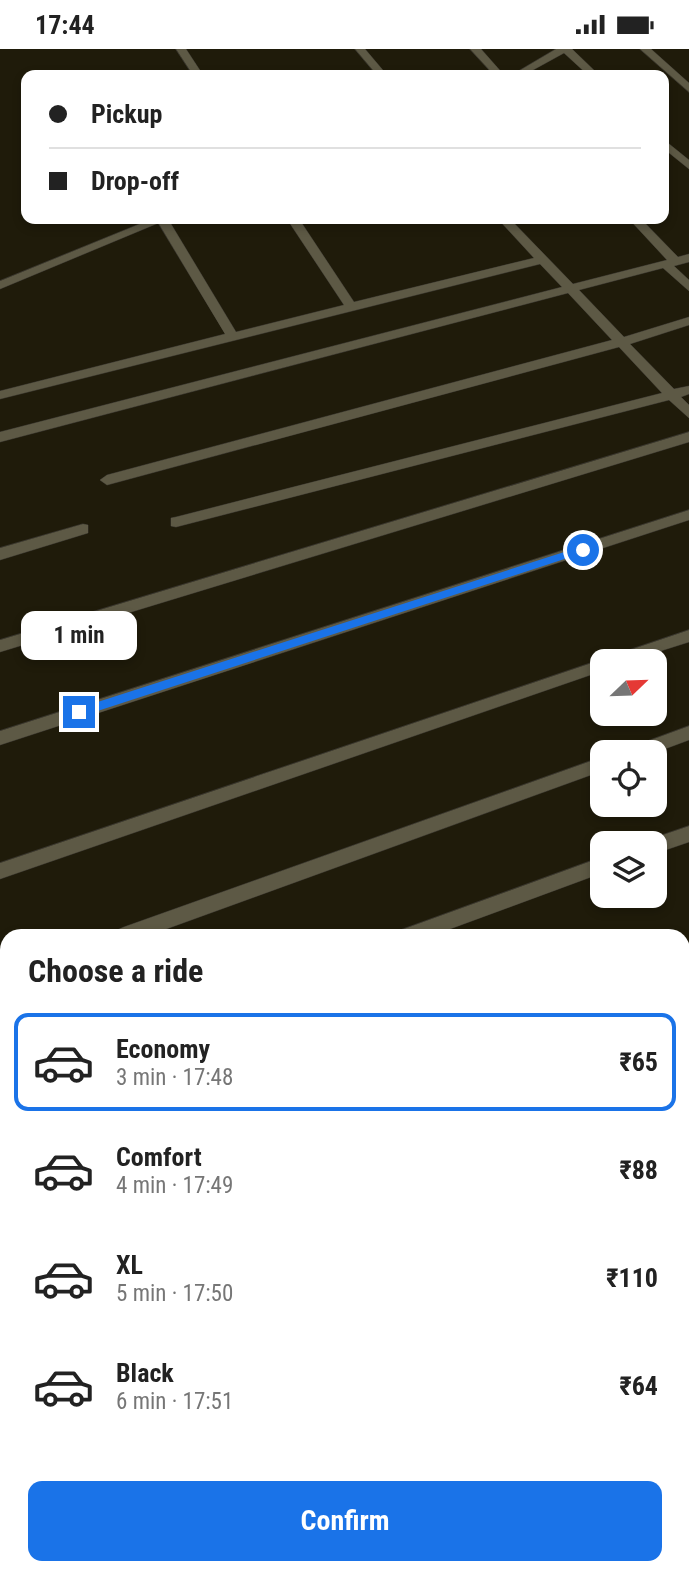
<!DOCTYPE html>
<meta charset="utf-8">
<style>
:root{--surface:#fff;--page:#f2f2f2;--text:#222;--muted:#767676;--line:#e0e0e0;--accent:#1a73e8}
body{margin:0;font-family:"Roboto Condensed",sans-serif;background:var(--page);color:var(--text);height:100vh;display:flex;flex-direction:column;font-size:26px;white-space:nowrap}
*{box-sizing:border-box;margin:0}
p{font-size:23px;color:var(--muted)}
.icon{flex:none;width:38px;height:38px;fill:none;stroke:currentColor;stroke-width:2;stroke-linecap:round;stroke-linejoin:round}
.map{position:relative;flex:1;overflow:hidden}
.side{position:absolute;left:0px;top:880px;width:690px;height:646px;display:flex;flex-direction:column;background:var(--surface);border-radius:21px 21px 0 0;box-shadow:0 4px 10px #0003}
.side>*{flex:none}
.hud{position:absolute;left:21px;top:21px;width:648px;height:154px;border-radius:14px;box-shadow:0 4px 10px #0003;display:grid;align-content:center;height:154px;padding:0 28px;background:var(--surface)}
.needle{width:46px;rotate:67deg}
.fabs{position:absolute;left:590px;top:600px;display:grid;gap:14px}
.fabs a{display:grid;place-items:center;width:77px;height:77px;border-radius:14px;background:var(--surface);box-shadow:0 4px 10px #0003;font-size:35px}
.end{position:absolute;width:32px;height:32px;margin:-16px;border:9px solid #1a73e8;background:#fff;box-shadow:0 0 0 4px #fff}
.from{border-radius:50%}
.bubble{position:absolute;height:49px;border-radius:14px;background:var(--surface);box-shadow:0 4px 10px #0003;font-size:23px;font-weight:700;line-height:49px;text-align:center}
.hud b{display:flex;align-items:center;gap:24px;height:66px;font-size:26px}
.hud b+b{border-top:2px solid var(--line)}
.hud i{width:18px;height:18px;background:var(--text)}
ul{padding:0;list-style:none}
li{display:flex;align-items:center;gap:21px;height:98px;margin:0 14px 10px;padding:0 14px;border:4px solid transparent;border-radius:14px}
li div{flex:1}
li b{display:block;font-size:26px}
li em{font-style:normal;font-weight:700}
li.active{border-color:var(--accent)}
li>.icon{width:63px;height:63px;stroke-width:1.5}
h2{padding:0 28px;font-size:32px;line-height:84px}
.cta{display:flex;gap:14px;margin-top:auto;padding:14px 28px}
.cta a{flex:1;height:80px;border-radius:14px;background:var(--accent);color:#fff;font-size:28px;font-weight:700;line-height:80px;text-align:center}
.status{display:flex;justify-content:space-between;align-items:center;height:49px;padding:0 35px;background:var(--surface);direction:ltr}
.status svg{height:19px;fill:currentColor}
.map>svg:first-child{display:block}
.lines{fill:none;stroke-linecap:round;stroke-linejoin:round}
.street-casing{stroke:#38352e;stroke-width:1}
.secondary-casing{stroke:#38352e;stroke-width:1}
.street{fill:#5d5945;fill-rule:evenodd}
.secondary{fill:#5d5945;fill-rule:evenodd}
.route{fill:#1a73e8}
</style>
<div class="status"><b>17:44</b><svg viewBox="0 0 49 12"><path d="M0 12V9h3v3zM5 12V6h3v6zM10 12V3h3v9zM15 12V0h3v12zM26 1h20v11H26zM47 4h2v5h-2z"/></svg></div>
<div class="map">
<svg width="689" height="1525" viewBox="0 0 689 1525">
<rect width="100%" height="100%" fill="#1f1b0a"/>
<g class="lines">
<g class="street-casing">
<path id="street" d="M176,0H186L203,26H193Z
M470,0H481L504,26H494Z
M556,0H572L599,26H588L564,4L524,26H512Z
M640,0H651L689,34V43Z
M663,90L689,111V120L663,99Z
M156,170H168L236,283L344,256L287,170H299L354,253L534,209L498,170H510L573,235L667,211L629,170H641L678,208L689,205V213L674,217L689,231V242L663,219L579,241L624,288L689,268V276L630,295L674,340L689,337V345L681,348L689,356V369L669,351L176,478L171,477V469L176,468L662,344L619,298L107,436L100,431L107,426L612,291L568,244L0,393V383L562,238L540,215L0,350V342L225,285Z
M689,383V393L0,603V591Z
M689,461V471L0,696V682Z
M83,475L88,476V484L0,511V499Z
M689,581V593L629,612H602V622L0,830V814Z
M689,677V691L654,704H627L629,699Z
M602,708V722L147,887H115L117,881L124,878Z
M689,777V793L654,805V794H646L648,791Z
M602,808V824L431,887H399L401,881Z
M689,912V930L682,933V915Z
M7,920V938L0,941V923Z
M682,1107H689V1127L682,1128Z
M7,1170V1192L0,1194V1172Z
M0,1265L7,1268V1318L0,1315Z
M42,1519H66L67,1525H43Z"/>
</g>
<g class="secondary-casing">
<path id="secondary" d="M355,0H365L387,26H377Z
M152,170H168L0,240V232Z"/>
</g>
<use href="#street" class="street"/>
<use href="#secondary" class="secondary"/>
</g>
<path class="route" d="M583,497L586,498V503L79,668L74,663L79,659Z"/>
</svg>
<div class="fabs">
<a><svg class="needle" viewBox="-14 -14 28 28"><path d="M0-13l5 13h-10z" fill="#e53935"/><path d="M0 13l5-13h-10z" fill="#767676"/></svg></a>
<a><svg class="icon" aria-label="locate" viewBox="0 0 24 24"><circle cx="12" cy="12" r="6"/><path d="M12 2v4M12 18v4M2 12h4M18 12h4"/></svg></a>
<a><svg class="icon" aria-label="layers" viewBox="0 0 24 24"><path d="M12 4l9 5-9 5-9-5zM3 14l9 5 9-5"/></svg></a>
</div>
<i class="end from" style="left:583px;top:501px"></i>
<i class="end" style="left:79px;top:663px"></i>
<div class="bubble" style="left:21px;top:562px;width:116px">1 min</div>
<div class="hud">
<b><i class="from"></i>Pickup</b>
<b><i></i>Drop-off</b>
</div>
<section class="side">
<h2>Choose a ride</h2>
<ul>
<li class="active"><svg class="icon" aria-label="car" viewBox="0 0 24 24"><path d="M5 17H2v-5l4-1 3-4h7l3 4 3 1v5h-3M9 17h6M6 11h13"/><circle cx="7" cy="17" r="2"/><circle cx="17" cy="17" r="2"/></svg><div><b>Economy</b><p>3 min · 17:48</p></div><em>₹65</em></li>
<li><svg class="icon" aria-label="car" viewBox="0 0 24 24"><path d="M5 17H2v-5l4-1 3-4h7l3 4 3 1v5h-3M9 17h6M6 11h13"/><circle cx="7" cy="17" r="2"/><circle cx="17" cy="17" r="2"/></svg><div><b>Comfort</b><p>4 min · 17:49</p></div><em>₹88</em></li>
<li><svg class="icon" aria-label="car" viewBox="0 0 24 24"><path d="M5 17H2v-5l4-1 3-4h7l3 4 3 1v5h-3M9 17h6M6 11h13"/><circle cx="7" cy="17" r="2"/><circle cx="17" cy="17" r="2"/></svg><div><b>XL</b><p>5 min · 17:50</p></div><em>₹110</em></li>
<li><svg class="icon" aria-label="car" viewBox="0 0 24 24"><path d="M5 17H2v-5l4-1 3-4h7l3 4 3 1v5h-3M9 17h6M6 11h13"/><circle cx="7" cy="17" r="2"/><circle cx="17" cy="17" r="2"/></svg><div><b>Black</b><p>6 min · 17:51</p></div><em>₹64</em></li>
</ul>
<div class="cta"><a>Confirm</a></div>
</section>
</div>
